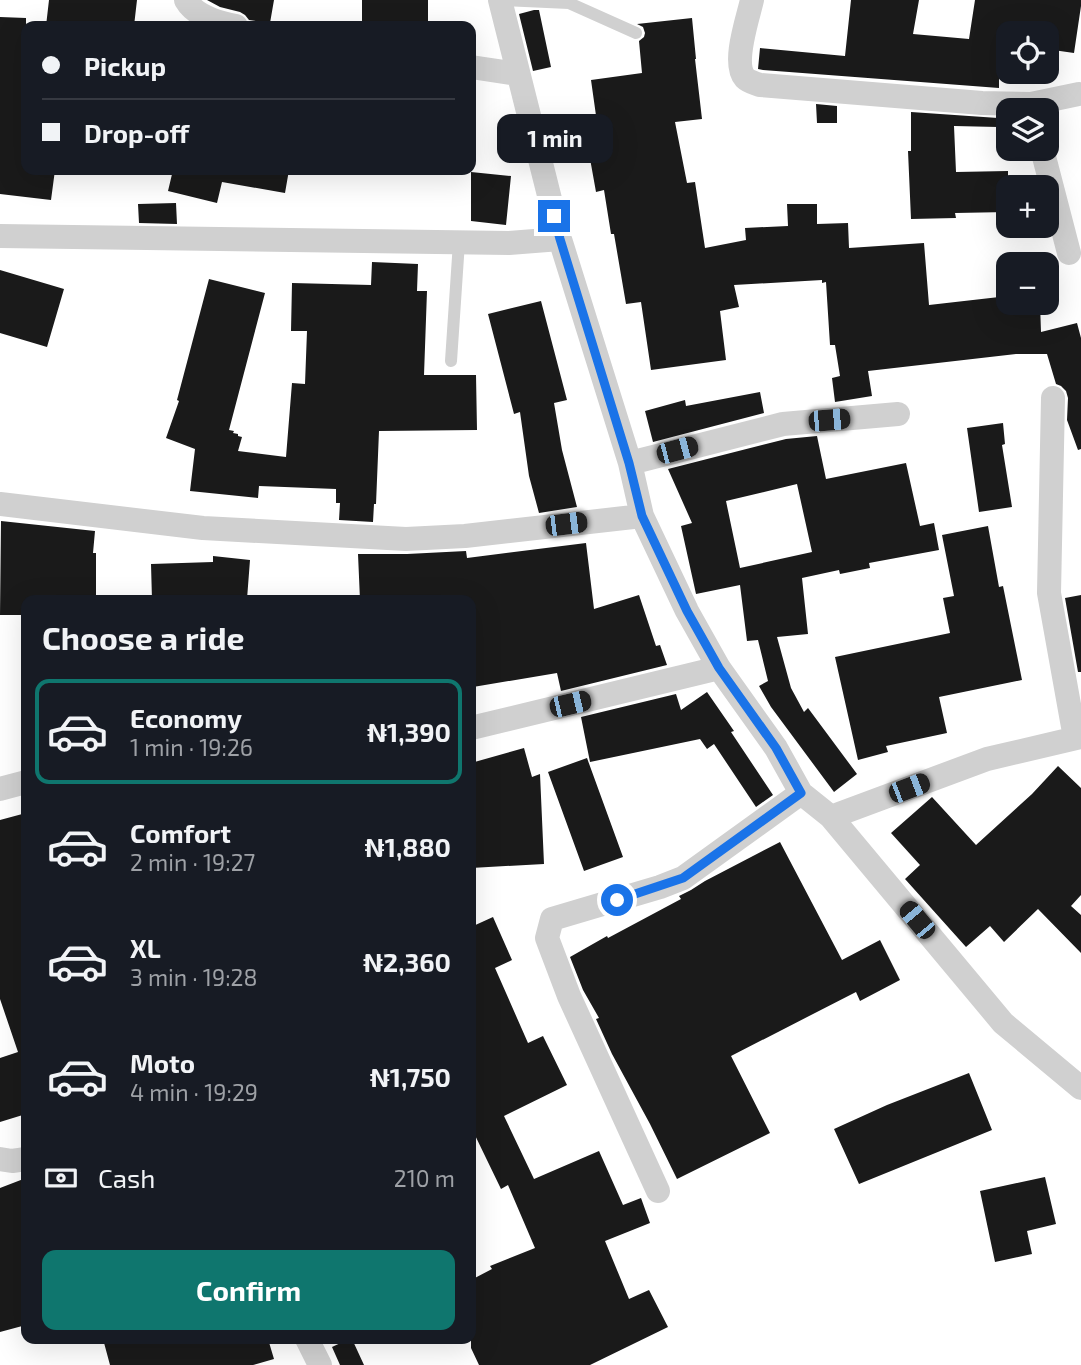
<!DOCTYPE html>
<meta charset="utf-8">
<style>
:root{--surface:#171b24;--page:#20242c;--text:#f1f3f6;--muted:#9ea1a6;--line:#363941;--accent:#0f766e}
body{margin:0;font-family:"Exo 2",sans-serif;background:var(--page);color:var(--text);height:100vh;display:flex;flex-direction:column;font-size:26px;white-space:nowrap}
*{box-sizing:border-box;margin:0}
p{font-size:23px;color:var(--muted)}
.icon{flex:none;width:38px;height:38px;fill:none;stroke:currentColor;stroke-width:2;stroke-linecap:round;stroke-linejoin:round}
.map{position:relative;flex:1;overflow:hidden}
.side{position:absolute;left:21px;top:595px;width:455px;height:749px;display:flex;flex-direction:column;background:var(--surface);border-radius:14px;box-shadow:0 7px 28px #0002}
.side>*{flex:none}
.banner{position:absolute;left:21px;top:21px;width:455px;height:154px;border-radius:14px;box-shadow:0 7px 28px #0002;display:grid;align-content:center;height:154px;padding:0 21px;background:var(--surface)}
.buttons{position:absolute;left:996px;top:21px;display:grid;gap:14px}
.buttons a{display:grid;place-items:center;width:63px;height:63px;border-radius:14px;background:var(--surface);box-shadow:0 7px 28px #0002;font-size:35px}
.end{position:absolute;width:32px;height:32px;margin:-16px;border:9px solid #1a73e8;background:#fff;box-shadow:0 0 0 4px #fff}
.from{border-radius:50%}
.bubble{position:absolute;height:49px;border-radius:14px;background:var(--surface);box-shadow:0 7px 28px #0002;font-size:23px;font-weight:700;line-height:49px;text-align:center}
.car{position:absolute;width:21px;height:42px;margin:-21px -10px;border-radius:9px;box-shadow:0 0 5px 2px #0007;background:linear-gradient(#222 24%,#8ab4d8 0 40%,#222 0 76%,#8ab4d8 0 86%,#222 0)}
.banner b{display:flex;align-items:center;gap:24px;height:66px;font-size:26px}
.banner b+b{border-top:2px solid var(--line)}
.banner i{width:18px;height:18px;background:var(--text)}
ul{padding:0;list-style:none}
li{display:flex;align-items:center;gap:21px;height:105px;margin:0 14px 10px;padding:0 7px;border:4px solid transparent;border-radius:14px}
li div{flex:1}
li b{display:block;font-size:26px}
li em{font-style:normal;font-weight:700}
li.active{border-color:var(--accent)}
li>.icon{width:63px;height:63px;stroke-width:1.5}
h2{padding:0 21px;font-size:32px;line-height:84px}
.pay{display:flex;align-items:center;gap:18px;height:77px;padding:0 21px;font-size:26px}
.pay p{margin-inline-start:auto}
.button{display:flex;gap:14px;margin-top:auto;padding:14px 21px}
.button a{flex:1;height:80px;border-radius:14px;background:var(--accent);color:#fff;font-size:28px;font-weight:700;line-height:80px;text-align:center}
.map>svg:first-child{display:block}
.building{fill:#1a1a1a;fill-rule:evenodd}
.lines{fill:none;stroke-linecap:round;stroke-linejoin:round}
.service{stroke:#d0d0d0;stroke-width:12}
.minor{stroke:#d0d0d0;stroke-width:24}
.route{stroke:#1a73e8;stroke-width:9}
</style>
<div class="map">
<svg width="1081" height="1365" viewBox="0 0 1081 1365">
<rect width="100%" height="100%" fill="#fff"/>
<path class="building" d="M49,0H137L134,26H46Z
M207,0H274L270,23L249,20L245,15L240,12L220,7Z
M362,0H428V26H362Z
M851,0H919L913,34L969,39L975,0H1081V6L1074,53L1046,49V33H1008V78L999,76V88L763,70L758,69L760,48L845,56Z
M534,10H539L551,67L533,71L519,14Z
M0,17L26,18V170H55L51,200L0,194Z
M692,18L696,59H695L702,119L675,122L687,183L695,182L705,248L746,240L745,228L788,226L787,204H817V224L848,223L849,248L924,243L929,305L1008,296V303H1040L1041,332L1077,323L1081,338V449L1078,450L1067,420L1068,398L1066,391L1061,386L1056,384L1047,354H1016L868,371L872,396L835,402L832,378L840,376L835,345H830L826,282L822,283V280L734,285L739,307L720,311L726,360L651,370L641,302L626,304L614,234H611L604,190L596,192L589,153L601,151L591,80L642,73L639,41L644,37L645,33L643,27L637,24Z
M816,104L837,106V123H817Z
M911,112L998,118V127L954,126L956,172L1008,171V212L955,213L956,218L911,219L908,151H911Z
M173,170H289L285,193L222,182L217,203L168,191Z
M471,172L511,176L506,225L471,221Z
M176,203L177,224L139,223L138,204Z
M372,262L418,264L417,291H427L424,375H476L477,430L379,431L376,504H374L373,522L339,520L340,503H336V489L259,486L258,498L190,491L195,449L166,438L179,401L177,400L209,279L265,293L229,430L234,431L233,433L238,434V436L242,437L238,451L286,457L292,383L305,384L307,331H291L292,283L371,285Z
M0,270L64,289L47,347L0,333Z
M541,301L567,400L554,403L562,450L577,507L539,513L529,476L520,412L514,414L488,314Z
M760,392L764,413L653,442L645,411L685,400L686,406Z
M1003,423L1005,444L1002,445L1012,507L979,512L967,428Z
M817,436L826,479L906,463L920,526L934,523L939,550L869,563L870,568L840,574L839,570L802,578L808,634L777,637L791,688L804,712L808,708L857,774L834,792L771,707L759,686L768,681L758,640L747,641L740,585L696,594L681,526L692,523L668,469L786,439ZM797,484L812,552L740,568L726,501Z
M1,521L95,531L93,553H96V600H26V615H0Z
M988,526L999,587L1003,586L1022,680L939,697L947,733L886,746L888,752L858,760L835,657L950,633L943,598L954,596L942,535Z
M586,543L594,609L639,595L656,646L660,645L667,665L561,691L557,673L473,687L471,675V600H360L358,554H407L466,551L467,558Z
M213,556L250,560L247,599L206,595L207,600H152L151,564L213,562Z
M1081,595V672H1078L1065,598Z
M707,692L734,731L731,732L773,795L756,807L714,744L707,749L700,739L590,762L581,717L676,694L681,710Z
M524,748L532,777L540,774L544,864L471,868V763Z
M587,758L623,857L584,871L548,772Z
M1058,766L1081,788V895L1071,906L1081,915V953L1038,909L1004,942L990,926L966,947L905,879L920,865L891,833L932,797L976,845L1032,794Z
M26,813V1114L0,1122V1058L18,1052L0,999V820Z
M780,842L842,960L880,940L900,980L860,1001L856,992L731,1056L770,1133L677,1179L650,1124L612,1054L596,1019L599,1018L583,990L570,957L607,936L608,938L681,899L679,896L691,890L705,881Z
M493,917L512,960L495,968L528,1043L543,1036L567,1085L504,1116L534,1179L599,1151L623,1205L641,1198L650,1223L605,1241L629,1299L649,1290L668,1327L590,1365H479L471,1348V1280L492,1269L490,1266L535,1248L508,1185L501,1189L471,1127V927Z
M969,1073L992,1130L859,1184L834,1129L887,1105Z
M1045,1177L1056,1224L1027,1231L1032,1254L995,1262L980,1191Z
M26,1178V1325L0,1332V1188Z
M103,1339H268L274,1359L253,1365H110Z
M349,1339H352L364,1365H340L332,1347Z"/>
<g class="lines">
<path class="service" d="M500,0L569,3L636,33
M451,361L459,242"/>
<path class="minor" d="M186,0C195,16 220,23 236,26
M500,0L560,239L630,463L642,516L687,611L719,668L776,748L801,793L831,817L1003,1023L1081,1088
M752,0C748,18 732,63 745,78C749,82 755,83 760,85L982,103L1031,104L1079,94
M471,67L518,74
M1042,149L1069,253
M0,236L509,243L560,239
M1053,398L1049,593L1075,738
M630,463L783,424L898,414
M0,504L203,528L406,539L465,536L642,516
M471,728L719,668
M0,789L26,782
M831,817L987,759L1081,737
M0,1159L12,1161L26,1159
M658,1191L569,996L547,938L552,919L660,887L683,878L801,793
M307,1339L320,1365"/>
</g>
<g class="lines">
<path class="route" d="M554,216L560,239L629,463L642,516L687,611L719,668L776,748L801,793L683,878L617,900"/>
</g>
</svg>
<div class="buttons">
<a><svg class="icon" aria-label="locate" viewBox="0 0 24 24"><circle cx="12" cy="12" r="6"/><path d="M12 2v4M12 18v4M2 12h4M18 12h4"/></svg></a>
<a><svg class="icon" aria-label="layers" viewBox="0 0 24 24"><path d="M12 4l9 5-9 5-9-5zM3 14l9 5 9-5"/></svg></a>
<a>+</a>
<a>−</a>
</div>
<i class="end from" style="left:617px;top:900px"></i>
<i class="end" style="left:554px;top:216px"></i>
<div class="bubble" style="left:497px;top:114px;width:116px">1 min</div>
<i class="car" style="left:829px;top:420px;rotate:85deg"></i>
<i class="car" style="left:677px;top:450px;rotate:75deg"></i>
<i class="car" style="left:566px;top:524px;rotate:83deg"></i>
<i class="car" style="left:570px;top:704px;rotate:77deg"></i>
<i class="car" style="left:909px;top:788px;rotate:69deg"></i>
<i class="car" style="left:917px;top:920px;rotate:320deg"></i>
<div class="banner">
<b><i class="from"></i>Pickup</b>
<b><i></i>Drop-off</b>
</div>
<section class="side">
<h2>Choose a ride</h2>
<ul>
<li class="active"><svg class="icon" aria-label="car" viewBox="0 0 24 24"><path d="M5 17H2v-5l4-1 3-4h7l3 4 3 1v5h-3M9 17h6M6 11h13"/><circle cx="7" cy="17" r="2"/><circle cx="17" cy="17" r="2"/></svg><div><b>Economy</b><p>1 min · 19:26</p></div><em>₦1,390</em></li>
<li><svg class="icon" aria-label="car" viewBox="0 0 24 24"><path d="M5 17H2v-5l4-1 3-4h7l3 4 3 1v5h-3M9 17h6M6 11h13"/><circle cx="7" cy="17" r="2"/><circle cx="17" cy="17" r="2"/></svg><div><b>Comfort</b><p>2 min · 19:27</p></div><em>₦1,880</em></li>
<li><svg class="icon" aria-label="car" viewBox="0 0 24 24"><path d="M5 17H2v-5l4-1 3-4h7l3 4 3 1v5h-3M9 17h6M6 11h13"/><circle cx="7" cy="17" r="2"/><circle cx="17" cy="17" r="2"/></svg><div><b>XL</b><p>3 min · 19:28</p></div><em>₦2,360</em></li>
<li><svg class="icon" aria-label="car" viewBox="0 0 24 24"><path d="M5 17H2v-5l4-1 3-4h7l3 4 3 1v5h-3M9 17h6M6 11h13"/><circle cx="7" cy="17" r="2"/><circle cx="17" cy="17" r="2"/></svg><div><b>Moto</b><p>4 min · 19:29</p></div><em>₦1,750</em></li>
</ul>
<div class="pay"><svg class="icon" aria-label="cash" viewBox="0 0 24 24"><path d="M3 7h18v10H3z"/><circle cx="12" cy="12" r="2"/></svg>Cash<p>210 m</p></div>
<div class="button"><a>Confirm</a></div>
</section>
</div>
